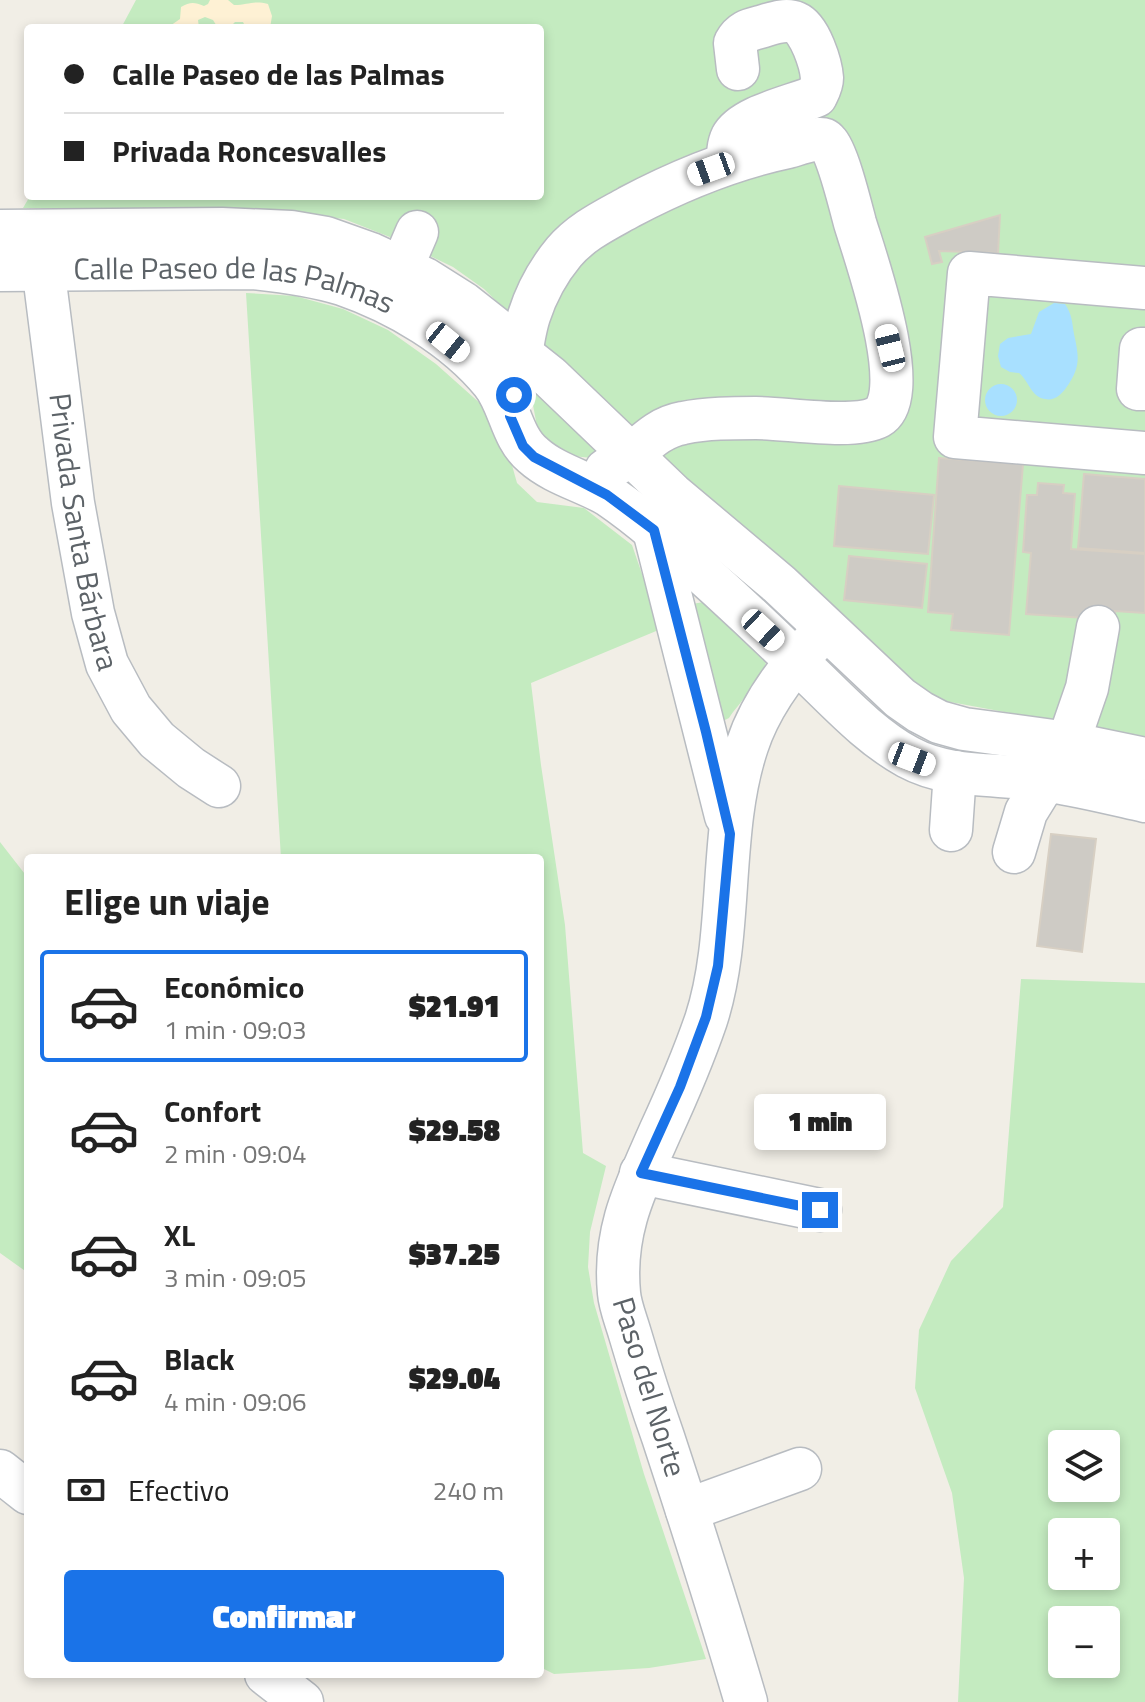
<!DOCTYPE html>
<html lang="es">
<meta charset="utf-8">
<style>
:root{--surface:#fff;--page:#f2f2f2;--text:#222;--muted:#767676;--line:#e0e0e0;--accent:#1a73e8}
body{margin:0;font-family:"Titillium Web",sans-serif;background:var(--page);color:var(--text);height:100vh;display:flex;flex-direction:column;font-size:30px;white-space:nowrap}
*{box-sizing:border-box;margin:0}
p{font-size:26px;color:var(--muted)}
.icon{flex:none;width:44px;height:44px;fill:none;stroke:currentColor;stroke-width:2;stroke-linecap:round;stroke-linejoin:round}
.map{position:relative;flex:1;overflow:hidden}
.details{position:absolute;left:24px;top:854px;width:520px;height:824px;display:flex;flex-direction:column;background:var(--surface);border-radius:8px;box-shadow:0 4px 12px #0003}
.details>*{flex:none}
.guide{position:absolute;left:24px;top:24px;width:520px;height:176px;border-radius:8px;box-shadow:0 4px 12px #0003;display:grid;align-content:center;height:176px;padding:0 40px;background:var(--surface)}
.tools{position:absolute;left:1048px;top:1430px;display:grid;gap:16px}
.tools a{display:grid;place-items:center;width:72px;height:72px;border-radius:8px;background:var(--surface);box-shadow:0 4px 12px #0003;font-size:40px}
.end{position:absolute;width:36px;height:36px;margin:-18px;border:10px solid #1a73e8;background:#fff;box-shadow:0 0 0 4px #fff}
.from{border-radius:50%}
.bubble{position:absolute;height:56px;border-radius:8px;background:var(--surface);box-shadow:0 4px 12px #0003;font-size:26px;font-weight:800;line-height:56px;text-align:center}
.car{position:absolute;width:24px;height:48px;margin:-24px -12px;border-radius:10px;box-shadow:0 0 6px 2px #0007;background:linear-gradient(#fff 24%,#345 0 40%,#fff 0 76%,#345 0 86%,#fff 0)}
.guide b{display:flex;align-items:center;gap:28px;height:76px;font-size:30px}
.guide b+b{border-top:2px solid var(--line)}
.guide i{width:20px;height:20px;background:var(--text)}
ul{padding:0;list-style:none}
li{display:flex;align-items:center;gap:24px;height:112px;margin:0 16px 12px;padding:0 24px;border:4px solid transparent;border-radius:8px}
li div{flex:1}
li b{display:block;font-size:30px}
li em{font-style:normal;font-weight:800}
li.selected{border-color:var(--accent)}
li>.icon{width:72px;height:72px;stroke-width:1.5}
h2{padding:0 40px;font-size:36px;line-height:96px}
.pay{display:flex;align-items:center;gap:20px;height:88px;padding:0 40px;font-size:30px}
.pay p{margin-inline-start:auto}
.action{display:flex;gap:16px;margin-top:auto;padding:16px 40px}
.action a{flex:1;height:92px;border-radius:8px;background:var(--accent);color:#fff;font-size:32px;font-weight:800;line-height:92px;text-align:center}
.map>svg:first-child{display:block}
.green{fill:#c4ebc0;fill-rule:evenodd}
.sand{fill:#fef1d4}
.water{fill:#a8e0ff}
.building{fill:#cecbc5;stroke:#d7cfc3;stroke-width:2}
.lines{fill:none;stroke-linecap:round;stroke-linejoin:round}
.minor-casing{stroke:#b8bcc1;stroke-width:45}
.minor{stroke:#fff;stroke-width:42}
.route{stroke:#1a73e8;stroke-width:10}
.labels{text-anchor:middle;stroke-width:8;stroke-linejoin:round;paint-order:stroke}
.street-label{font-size:30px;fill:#5d6368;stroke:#fff}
</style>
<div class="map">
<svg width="1145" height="1702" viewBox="0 0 1145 1702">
<rect width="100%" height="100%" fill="#f1eee6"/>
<path class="green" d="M136,0H1145V738L934,699L580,383L484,289L453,267L395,239L344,219L288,213L236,210L23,208L30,196H540V28H121Z
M246,293L295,296L343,309L388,330L436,364L482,405L506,444L517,483L537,502L584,508L632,545L661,629L531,683L541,765L565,925L583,1153L606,1166L590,1232L588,1267L594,1303L644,1474L706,1659L649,1668L554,1674L540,1667V858H281Z
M541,382L608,443L592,458L553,454L538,432L533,405L534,393Z
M704,602L767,655C768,673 740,702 729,718L721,722L692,604Z
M0,842L28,878V1273L0,1253Z
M1021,979L1145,983V1702H958L964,1578L952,1493L915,1388L919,1330L951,1261L1003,1207ZM1062,1444H1106V1488H1062ZM1062,1532H1106V1576H1062ZM1062,1620H1106V1664H1062Z"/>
<path class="sand" d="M210,0H228L234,5C249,5 253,0 268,4L272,16L270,28H246L243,22H235L229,28H218L213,20L205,17L198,20L199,28H167L180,19L181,7C190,2 194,2 204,6L208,4Z"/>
<path class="water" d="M1054,303L1065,304C1072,314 1072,322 1074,334C1079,357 1081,367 1066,388C1061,395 1054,401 1045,399C1031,397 1029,381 1019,373L1010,372L1001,367L998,356L1000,344L1008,338L1031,334L1039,312Z
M985 400a16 16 0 1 1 32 0a16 16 0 1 1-32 0Z"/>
<path class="building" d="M1000,215L998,253L939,251L942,262L932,264L925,237Z
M939,458L1023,464L1009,635L951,630L953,614L928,612Z
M1084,474L1145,479V553L1078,548Z
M1038,483L1064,485L1063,493L1075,494L1071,549L1145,554V613L1115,611V620L1026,614L1031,553L1023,552L1027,495H1037Z
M839,486L934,495L928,554L834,546Z
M849,556L927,564L922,608L844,600Z
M1051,834L1096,839L1082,952L1037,946Z"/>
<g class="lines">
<g class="minor-casing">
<g id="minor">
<path d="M728,162C728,154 728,145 732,137C743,116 794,106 816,96C819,90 822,85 822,78C821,64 810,29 796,23C785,18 771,24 760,27C748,30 741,32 735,43L738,69"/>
<path d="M0,231L222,229L291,232L326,238L371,254L425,279L463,303L496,329L521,354L550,377L672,494L779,584L900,698L920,712L939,722L964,729L1068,743L1145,759"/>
<path id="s1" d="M40,243L73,503L93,613L107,664L131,709L157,740L191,768L219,786"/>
<path d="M402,267L417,232"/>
<path id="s2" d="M0,270L253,268C282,271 313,275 342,284C397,303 455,337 492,382C510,404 511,437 533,455C554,474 584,481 608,495C624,506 641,519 656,532C704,574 752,618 798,663C833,695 866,734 908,757C952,781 1003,772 1050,781C1082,786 1114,794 1145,801"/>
<path d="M1145,288L969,273L955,437L1145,453"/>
<path d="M1145,349H1141L1138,389H1145"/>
<path d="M518,376C521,356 523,335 529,316C536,294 549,270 564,252C582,231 606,220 629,207C680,180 731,159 788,147C798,144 807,141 817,139C823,139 824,138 828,143C837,151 851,208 855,223C865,256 915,396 878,417C854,430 786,418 756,418C733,418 707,418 683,423C661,427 648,440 632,454C625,460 614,465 606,470"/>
<path d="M654,530L726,816"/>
<path d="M951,830L955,772"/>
<path d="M1014,852L1026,812L1039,791L1050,780L1068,743L1087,688L1098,627"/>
<path d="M641,1173L820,1210"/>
<path d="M0,1471L28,1493"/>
<path d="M687,1510L800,1469"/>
<path d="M266,1674L302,1702"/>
<path d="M746,1702C720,1613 692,1525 663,1437C651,1403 640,1368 630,1334C626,1320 620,1306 619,1293C613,1230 636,1187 660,1132C677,1095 693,1058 706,1020C734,934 718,833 747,746C760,706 787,670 815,640"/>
</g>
</g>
<use href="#minor" class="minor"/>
</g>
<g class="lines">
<path class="route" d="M514,395L510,416L523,446L534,457L607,495L654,530L706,732L730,834L718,966L706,1017L680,1087L641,1173L820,1210"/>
</g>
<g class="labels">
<g class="street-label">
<text dy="10" stroke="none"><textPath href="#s2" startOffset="236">Calle Paseo de las Palmas</textPath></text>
<text dy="10" stroke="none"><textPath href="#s1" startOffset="292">Privada Santa Bárbara</textPath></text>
<text transform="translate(649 1387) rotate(73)" y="10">Paso del Norte</text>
</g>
</g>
</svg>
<div class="tools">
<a><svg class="icon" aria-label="layers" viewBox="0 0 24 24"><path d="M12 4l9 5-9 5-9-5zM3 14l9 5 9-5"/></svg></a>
<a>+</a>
<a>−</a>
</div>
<i class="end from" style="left:514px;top:395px"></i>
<i class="end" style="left:820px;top:1210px"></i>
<div class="bubble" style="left:754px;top:1094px;width:132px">1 min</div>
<i class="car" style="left:711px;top:169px;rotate:250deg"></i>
<i class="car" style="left:448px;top:342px;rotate:129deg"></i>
<i class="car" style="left:890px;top:348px;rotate:346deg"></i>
<i class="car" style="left:763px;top:630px;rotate:133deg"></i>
<i class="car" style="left:912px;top:759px;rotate:111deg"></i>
<div class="guide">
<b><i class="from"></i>Calle Paseo de las Palmas</b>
<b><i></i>Privada Roncesvalles</b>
</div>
<section class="details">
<h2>Elige un viaje</h2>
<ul>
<li class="selected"><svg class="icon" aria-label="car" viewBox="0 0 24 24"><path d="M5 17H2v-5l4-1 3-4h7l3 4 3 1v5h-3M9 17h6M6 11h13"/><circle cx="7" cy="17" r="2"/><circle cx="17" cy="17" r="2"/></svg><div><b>Económico</b><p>1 min · 09:03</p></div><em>$21.91</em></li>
<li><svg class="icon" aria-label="car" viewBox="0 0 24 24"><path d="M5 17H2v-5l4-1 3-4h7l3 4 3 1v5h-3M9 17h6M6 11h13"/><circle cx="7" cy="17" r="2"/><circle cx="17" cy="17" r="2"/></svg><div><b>Confort</b><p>2 min · 09:04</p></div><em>$29.58</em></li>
<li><svg class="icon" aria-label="car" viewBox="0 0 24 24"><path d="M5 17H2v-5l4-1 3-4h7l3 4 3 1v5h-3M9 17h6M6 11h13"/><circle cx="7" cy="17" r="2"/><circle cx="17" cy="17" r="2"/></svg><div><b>XL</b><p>3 min · 09:05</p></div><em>$37.25</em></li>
<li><svg class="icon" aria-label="car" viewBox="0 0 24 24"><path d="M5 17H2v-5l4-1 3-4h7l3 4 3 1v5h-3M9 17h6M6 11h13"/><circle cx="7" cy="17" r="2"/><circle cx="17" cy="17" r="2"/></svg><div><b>Black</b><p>4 min · 09:06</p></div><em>$29.04</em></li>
</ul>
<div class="pay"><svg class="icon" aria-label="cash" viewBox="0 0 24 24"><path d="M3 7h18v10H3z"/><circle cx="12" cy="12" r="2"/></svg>Efectivo<p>240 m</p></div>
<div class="action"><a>Confirmar</a></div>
</section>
</div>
